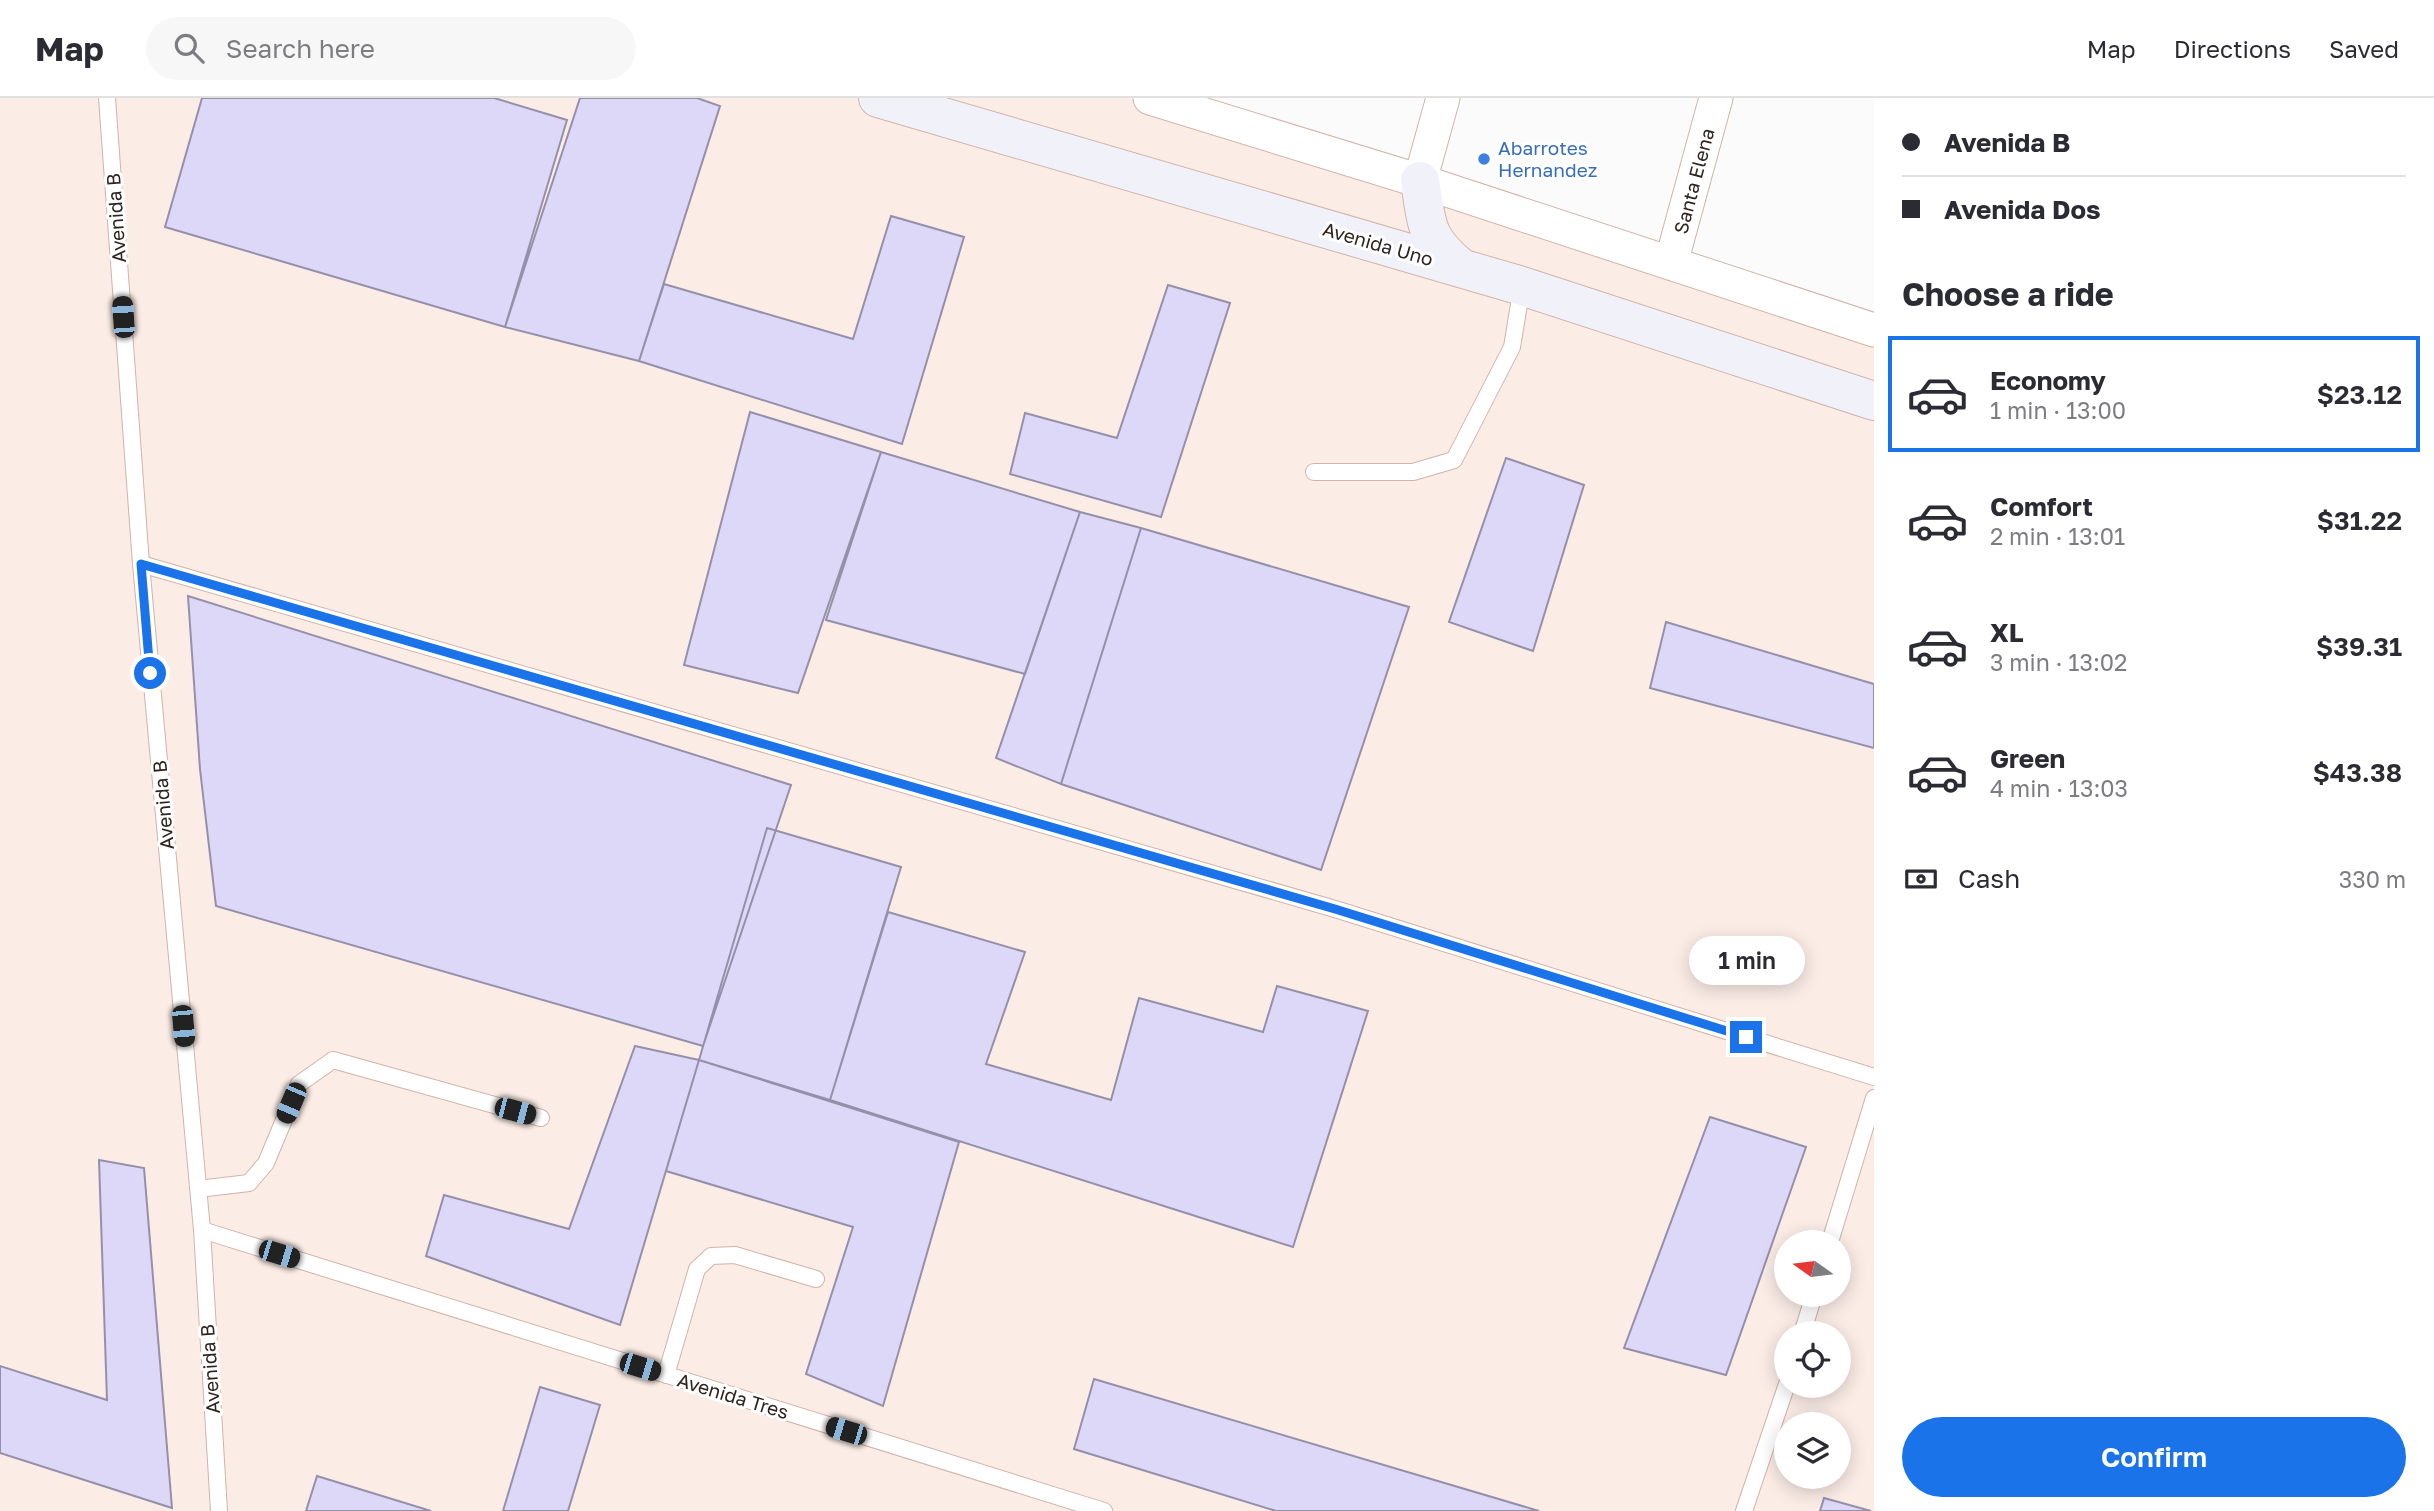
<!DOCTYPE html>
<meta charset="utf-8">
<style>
:root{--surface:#fff;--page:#f7f7f7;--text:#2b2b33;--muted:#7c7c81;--line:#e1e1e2;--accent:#1a73e8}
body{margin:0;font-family:"Golos Text",sans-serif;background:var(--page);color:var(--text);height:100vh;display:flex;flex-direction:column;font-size:26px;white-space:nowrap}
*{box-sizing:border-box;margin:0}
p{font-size:23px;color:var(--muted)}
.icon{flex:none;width:38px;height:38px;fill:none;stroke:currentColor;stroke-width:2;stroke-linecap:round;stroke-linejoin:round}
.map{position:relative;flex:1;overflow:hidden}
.side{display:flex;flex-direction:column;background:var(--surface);width:560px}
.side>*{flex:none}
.banner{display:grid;align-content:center;height:154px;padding:0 28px;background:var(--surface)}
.needle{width:46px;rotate:284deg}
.controls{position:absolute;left:1774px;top:1132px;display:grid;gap:14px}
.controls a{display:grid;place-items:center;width:77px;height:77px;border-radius:50%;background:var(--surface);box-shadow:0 4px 18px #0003;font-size:35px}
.end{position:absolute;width:32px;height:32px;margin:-16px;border:9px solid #1a73e8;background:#fff;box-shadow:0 0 0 4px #fff}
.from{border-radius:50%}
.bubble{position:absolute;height:49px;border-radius:24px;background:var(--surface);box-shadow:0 4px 18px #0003;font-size:23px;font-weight:600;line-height:49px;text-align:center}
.car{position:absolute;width:21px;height:42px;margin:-21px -10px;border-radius:9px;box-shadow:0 0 5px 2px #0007;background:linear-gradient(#222 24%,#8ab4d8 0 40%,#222 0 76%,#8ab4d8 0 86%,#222 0)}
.banner b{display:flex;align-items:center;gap:24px;height:66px;font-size:26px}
.banner b+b{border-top:2px solid var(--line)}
.banner i{width:18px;height:18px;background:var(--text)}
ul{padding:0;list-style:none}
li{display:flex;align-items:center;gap:21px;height:116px;margin:0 14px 10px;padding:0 14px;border:4px solid transparent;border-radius:0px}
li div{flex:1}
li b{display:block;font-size:26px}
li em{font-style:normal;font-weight:600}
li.active{border-color:var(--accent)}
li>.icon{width:63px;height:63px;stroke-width:1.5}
h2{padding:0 28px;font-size:32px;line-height:84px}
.pay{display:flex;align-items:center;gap:18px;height:77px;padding:0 28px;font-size:26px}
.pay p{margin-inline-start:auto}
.cta{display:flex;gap:14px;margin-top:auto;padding:14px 28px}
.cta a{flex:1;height:80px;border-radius:42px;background:var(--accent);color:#fff;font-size:28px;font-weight:600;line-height:80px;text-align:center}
header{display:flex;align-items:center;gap:42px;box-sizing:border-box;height:98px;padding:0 35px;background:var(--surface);border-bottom:2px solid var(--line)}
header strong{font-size:33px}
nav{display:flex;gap:38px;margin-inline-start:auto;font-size:24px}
.search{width:490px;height:63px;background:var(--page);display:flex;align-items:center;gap:18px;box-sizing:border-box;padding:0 24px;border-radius:38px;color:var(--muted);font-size:26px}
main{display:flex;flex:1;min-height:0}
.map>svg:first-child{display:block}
.built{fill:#fbece6;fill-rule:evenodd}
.building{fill:#ded8f8;stroke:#9590a9;stroke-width:2}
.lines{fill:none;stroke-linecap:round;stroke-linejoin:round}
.lane-casing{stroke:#d1b4a9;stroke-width:18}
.street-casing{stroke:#d1b4a9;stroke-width:35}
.secondary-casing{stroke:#d1b4a9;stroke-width:40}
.lane{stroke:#fff;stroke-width:16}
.street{stroke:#fff;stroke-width:33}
.secondary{stroke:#f1f2f9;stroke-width:38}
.route{stroke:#1a73e8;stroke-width:9}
.shop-dot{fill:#3f7fe0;stroke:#fff;stroke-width:2.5}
.labels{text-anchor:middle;stroke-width:6;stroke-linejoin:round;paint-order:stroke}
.shop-label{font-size:19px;fill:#366cbe;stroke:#fff;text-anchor:start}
.street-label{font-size:19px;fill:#2e231f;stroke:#fff}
</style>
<header>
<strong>Map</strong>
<div class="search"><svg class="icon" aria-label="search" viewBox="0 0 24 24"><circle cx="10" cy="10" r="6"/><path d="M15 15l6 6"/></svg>Search here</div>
<nav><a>Map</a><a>Directions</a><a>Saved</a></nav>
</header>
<main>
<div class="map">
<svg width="1874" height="1413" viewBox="0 0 1874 1413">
<rect width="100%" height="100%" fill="#fbfbfb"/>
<path class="built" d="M0,0H1128L1874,244V1413H0ZM1787,1144H1839V1197H1787ZM1787,1236H1839V1288H1787ZM1787,1326H1839V1379H1787Z"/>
<path class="building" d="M202,0H494L567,22L505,229L165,129Z
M580,0H697L720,8L639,263L505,229Z
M891,118L964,139L902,346L639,263L664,186L853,241Z
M1168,187L1230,205L1161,419L1010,376L1025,315L1117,340Z
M750,314L881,354L798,595L684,567Z
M881,354L1080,414L1025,576L826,522Z
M1506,360L1584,387L1533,553L1449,524Z
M1080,414L1141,430L1061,686L996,660Z
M1141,430L1409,509L1321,772L1061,686Z
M188,498L791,687L703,948L216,808L200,671Z
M1666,524L1874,586V650L1650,590Z
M767,730L901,769L830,1002L699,962Z
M888,814L1025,854L986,966L1111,1002L1139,900L1263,934L1277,888L1368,913L1293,1149L830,1002Z
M635,948L699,962L620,1227L426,1158L444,1097L569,1131Z
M699,962L959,1044L883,1308L806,1276L853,1129L666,1073Z
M1710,1019L1806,1049L1726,1277L1624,1250Z
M99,1062L144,1070L172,1410L0,1355V1268L107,1302Z
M1094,1281L1539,1413H1276L1074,1351Z
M540,1289L600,1307L568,1413H503Z
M317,1378L431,1413H306Z
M1824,1400L1871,1413H1820Z"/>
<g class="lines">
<g class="lane-casing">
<path id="lane" d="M107,0L141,466L202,1132L219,1413
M1314,374H1413L1454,362L1512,249L1522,188
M141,466L1335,811L1874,979
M198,1091L249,1085L266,1065L299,986L333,962L541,1020
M202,1132L1104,1413
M1830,1144L1874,1000
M1802,1236L1814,1197
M666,1277L697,1171L711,1158L735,1157L816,1181
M1744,1413L1787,1286"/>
</g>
<g class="street-casing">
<path id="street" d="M1150,0L1420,83L1874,232
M1420,83L1443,0
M1671,165L1716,0"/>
</g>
<g class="secondary-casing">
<path id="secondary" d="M878,0L1522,188L1874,303
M1420,83C1427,128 1425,140 1461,170"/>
</g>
<use href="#lane" class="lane"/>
<use href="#street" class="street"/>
<use href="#secondary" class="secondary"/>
</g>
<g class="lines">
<path class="route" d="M150,575L141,466L1335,811L1746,939"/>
</g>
<circle class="shop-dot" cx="1484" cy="61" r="7"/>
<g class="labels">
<g class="shop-label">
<text x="1498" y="57">Abarrotes<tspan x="1498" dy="22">Hernandez</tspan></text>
</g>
<g class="street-label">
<text transform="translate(1694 83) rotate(-75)" y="7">Santa Elena</text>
<text transform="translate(116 120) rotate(-94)" y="7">Avenida B</text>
<text transform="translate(1378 146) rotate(16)" y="7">Avenida Uno</text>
<text transform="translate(163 707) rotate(-95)" y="7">Avenida B</text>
<text transform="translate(210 1271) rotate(-94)" y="7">Avenida B</text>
<text transform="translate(733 1298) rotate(17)" y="7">Avenida Tres</text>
</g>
</g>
</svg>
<div class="controls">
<a><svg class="needle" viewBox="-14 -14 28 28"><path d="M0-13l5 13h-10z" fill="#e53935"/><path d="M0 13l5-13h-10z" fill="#7c7c81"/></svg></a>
<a><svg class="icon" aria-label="locate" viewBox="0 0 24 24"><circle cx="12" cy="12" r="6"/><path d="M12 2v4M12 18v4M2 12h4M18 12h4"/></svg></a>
<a><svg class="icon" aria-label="layers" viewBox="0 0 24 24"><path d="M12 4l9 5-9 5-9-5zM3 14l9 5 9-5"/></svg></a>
</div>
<i class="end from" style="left:150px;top:575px"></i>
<i class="end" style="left:1746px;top:939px"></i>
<div class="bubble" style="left:1689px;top:838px;width:116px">1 min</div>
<i class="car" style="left:123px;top:219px;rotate:356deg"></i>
<i class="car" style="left:183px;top:928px;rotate:175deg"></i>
<i class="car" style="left:291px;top:1005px;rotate:203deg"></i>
<i class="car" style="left:515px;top:1013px;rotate:105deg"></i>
<i class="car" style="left:279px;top:1156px;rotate:107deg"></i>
<i class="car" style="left:640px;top:1269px;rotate:107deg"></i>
<i class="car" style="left:846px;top:1333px;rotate:287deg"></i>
</div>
<section class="side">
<div class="banner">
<b><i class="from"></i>Avenida B</b>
<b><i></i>Avenida Dos</b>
</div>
<h2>Choose a ride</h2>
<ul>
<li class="active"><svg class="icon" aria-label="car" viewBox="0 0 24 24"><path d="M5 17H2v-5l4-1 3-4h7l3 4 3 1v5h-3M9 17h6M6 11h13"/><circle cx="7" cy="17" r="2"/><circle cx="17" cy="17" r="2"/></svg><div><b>Economy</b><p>1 min · 13:00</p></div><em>$23.12</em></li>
<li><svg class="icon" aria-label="car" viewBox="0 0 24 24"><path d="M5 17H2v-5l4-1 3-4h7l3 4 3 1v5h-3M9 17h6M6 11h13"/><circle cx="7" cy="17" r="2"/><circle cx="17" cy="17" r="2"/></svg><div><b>Comfort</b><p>2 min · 13:01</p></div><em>$31.22</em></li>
<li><svg class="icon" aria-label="car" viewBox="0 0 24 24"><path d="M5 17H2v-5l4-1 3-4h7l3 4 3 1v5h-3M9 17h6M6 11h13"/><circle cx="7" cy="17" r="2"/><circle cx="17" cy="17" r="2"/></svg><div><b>XL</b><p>3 min · 13:02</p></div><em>$39.31</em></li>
<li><svg class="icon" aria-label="car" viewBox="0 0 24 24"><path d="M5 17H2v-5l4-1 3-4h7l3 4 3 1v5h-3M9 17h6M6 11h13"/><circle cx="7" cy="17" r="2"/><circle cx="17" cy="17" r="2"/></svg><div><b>Green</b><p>4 min · 13:03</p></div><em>$43.38</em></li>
</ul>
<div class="pay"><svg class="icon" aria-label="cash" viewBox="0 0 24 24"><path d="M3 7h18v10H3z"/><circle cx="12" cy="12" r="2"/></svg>Cash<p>330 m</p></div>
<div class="cta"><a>Confirm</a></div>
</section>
</main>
